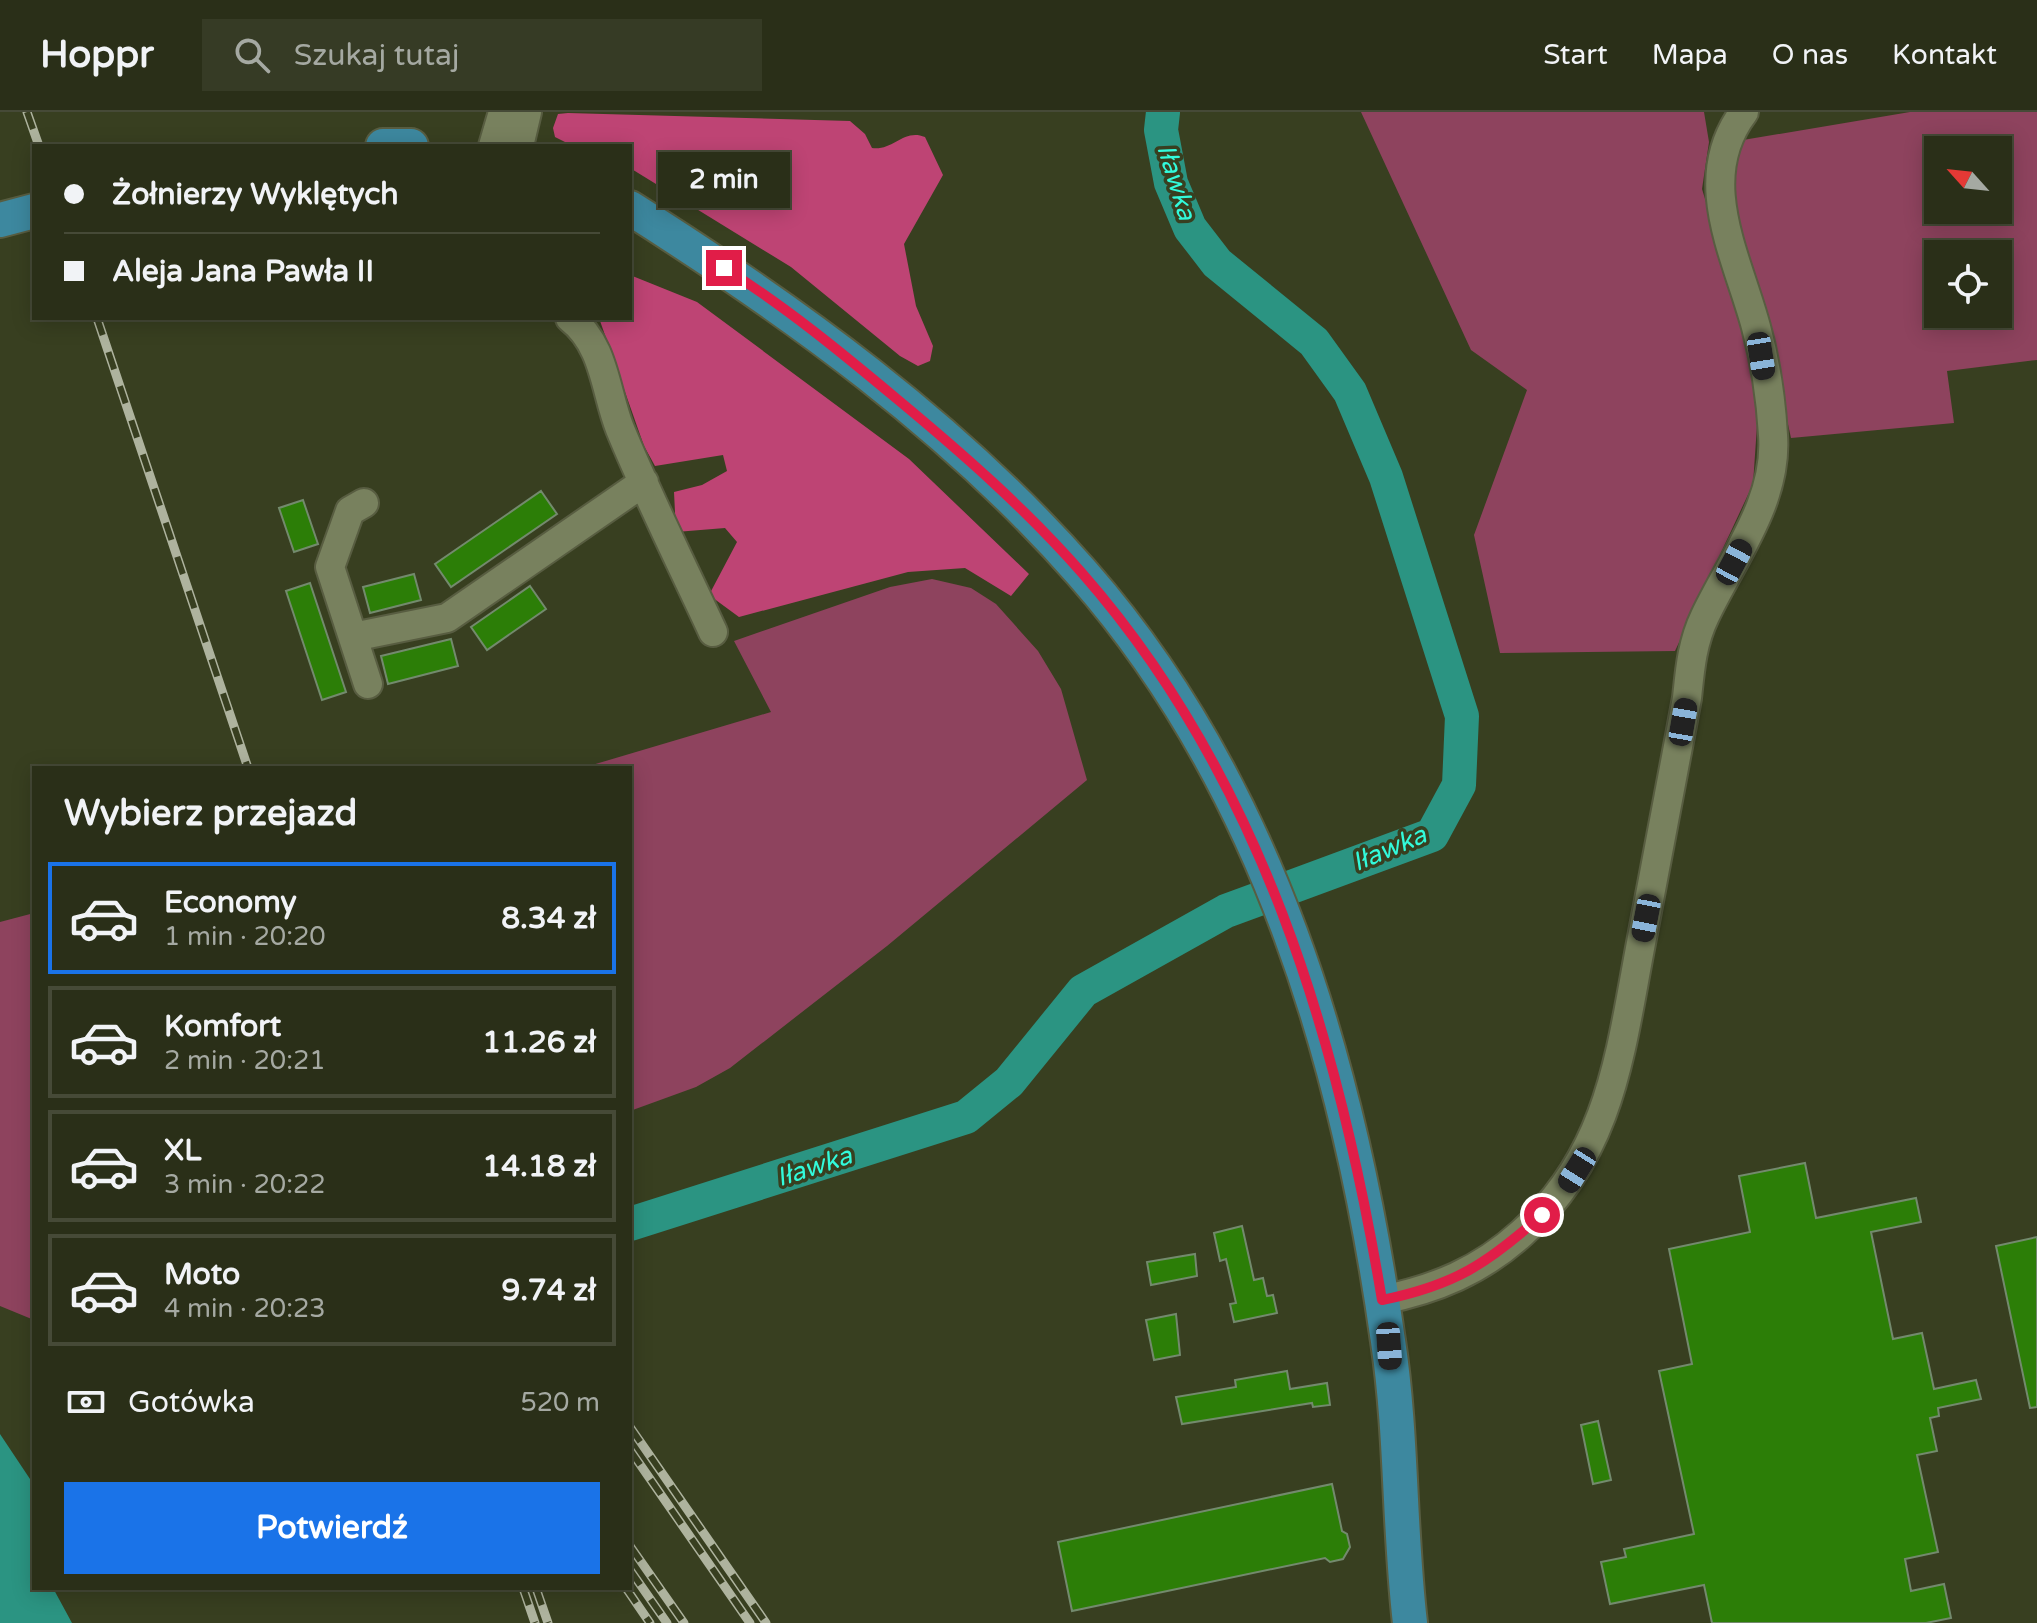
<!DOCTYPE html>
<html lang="pl">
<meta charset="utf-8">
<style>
:root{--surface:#2a2f18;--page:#363b25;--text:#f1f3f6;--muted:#a5a9a2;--line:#464a37;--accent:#1a73e8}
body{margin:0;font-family:"Varela Round",sans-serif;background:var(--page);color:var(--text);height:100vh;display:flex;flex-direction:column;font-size:30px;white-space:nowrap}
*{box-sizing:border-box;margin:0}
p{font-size:26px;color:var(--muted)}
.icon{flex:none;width:44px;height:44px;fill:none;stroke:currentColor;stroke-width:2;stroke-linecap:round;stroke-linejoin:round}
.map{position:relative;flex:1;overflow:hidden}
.drawer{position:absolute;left:32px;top:654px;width:600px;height:824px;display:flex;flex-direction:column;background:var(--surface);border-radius:0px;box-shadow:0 4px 20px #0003,0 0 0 2px var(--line)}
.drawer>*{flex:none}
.guide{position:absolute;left:32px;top:32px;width:600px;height:176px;border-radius:0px;box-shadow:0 4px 20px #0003,0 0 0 2px var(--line);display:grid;align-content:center;height:176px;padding:0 32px;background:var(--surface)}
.needle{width:52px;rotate:297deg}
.buttons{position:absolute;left:1924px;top:24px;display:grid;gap:16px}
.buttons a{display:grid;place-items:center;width:88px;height:88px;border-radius:0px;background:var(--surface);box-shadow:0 4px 20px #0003,0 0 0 2px var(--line);font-size:40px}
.end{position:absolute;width:36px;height:36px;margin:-18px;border:10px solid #e11d48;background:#fff;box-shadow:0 0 0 4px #fff}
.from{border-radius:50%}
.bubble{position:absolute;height:56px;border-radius:0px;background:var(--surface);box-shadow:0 4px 20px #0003,0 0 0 2px var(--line);font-size:26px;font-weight:800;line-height:56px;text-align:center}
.car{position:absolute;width:24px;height:48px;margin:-24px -12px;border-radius:10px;box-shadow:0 0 6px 2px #0007;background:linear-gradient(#222 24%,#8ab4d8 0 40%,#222 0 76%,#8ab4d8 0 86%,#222 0)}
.guide b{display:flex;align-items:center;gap:28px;height:76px;font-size:30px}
.guide b+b{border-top:2px solid var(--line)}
.guide i{width:20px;height:20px;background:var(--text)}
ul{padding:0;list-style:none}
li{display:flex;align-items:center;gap:24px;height:112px;margin:0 16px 12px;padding:0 16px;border:4px solid var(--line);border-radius:0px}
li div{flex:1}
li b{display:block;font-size:30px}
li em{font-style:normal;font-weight:800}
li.on{border-color:var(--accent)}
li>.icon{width:72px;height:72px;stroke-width:1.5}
h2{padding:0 32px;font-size:36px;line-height:96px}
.pay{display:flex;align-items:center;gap:20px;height:88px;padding:0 32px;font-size:30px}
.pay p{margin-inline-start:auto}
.primary-button{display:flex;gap:16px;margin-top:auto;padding:16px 32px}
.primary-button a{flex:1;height:92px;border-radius:0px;background:var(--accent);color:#fff;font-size:32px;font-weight:800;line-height:92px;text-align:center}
header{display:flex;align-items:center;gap:48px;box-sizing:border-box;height:112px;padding:0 40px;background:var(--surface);border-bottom:2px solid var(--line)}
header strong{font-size:38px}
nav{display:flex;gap:44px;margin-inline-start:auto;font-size:28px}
.search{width:560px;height:72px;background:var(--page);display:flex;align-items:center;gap:20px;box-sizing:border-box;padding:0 28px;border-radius:0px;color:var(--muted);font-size:30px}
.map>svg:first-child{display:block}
.green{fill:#8e435e;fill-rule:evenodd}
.forest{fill:#be4474}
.water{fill:#2b9482}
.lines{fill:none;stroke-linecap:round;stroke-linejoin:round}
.river{stroke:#2b9482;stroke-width:34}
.building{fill:#2c7e07;stroke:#738a6d;stroke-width:2}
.minor-casing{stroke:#585d41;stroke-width:32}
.major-casing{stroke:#585d41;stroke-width:38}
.minor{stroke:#78815e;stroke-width:28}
.major{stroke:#3d889f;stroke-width:34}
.rail-casing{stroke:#aeb39e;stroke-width:9}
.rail{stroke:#383f20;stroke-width:6;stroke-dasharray:18;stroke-linecap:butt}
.route{stroke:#e11d48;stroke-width:10}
.labels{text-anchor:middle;stroke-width:7;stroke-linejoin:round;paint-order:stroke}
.water-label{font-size:26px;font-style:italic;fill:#32fadb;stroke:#383f20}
</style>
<header>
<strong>Hoppr</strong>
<div class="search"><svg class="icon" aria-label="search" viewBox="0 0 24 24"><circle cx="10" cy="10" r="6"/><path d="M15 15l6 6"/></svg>Szukaj tutaj</div>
<nav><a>Start</a><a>Mapa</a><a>O nas</a><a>Kontakt</a></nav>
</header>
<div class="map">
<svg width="2037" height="1511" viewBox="0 0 2037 1511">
<rect width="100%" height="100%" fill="#383f20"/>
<path class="green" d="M1361,0H1704L1709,30L1702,77L1744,215L1758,299L1753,372L1675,539L1500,541L1474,423L1527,278L1471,238Z
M1910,0H2037V248L1947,259L1954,311L1791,326L1767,216L1727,80L1737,29ZM1938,38H1998V98H1938ZM1938,142H1998V202H1938Z
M932,467L971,476L996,492L1038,539L1061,577L1087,668L887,834L730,956L696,975L630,999V656H582L771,600L734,529L890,475Z
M34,801V1208L0,1194V810Z"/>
<path class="forest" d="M568,1L850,9L865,22L872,36C893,39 904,16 925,25L943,63L904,132L916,194L933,234L930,249L918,254L900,244L791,155L630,56V34H573L555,25L553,16L558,2Z
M630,163L697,190L909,347L1029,462L1011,484L965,456L908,460L739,505L709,483L737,430L725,416L676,420L674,380L702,373L727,359L723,343L655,354L644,334L599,206H630Z"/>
<path class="water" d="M0,1322L34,1373V1476H53L72,1511H0Z"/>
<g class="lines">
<path class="river" d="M630,1112L966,1005L1009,970L1083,879L1226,799L1432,723L1459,673L1462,604L1386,365L1350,280L1314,230L1217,151L1190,116L1171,71L1161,18L1163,0"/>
</g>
<path class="building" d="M541,379L557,402L451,475L435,452Z
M303,388L318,432L294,440L279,396Z
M414,462L421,488L370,501L363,475Z
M310,471L346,580L322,588L286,479Z
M530,474L546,497L487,538L471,515Z
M451,527L458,554L388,572L381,544Z
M1805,1051L1816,1106L1916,1086L1921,1110L1871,1120L1893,1227L1922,1221L1934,1277L1976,1268L1981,1287L1938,1296L1939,1304L1930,1306L1937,1339L1917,1343L1938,1440L1905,1447L1911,1479L1944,1472L1951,1506L1926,1511H1712L1704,1473L1610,1492L1601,1450L1626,1445L1624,1437L1694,1422L1659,1259L1692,1252L1669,1137L1750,1120L1739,1064Z
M1242,1114L1254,1168L1263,1166L1267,1184L1273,1183L1277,1201L1234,1210L1230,1192L1236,1191L1226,1147L1220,1149L1214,1121Z
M2037,1125V1295L2030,1296L1996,1134Z
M1195,1142L1197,1164L1151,1173L1147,1150Z
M1176,1202L1180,1243L1154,1248L1146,1208Z
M1287,1259L1290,1277L1327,1271L1330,1293L1313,1295L1312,1291L1182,1312L1176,1285L1236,1275L1235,1268Z
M1598,1309L1611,1368L1593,1372L1581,1313Z
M1332,1372L1342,1419L1347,1422L1350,1435L1343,1447L1330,1450L1325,1446L1072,1499L1058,1430Z"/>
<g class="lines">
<g class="minor-casing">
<path id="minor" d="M493,34L503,0
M519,34L527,0
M570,206C605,233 605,279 620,317C648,385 682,453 713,520
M364,391L350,399L330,455L368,572
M353,525L447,506L644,370
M1382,1188C1436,1177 1480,1159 1522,1121C1611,1041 1620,942 1641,831C1656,750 1672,668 1687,586C1690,557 1692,531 1705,504C1732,447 1778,389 1773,323C1771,288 1765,248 1756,215C1737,144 1693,67 1744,0"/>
</g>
<g class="major-casing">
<path id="major" d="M383,34H411
M630,96C793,199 954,315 1082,461C1269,674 1349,954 1388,1229C1402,1322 1399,1418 1410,1511
M0,108L34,99"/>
</g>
<use href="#minor" class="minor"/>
<use href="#major" class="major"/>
<g class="rail-casing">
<path id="rail" d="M27,0L39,34
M97,206L248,656
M630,1315L766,1511
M630,1338L750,1511
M630,1434L684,1511
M630,1458L667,1511
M523,1476L535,1511
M536,1476L548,1511
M626,1476L650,1511"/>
</g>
<use href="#rail" class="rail"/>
</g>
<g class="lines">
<path class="route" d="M724,156C785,194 842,241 897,287C962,341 1026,397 1082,461C1261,665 1338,925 1382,1188C1455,1173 1487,1152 1542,1103"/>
</g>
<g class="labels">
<g class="water-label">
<text transform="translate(1177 70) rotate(73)" y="9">Iławka</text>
<text transform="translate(1389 736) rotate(-23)" y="9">Iławka</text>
<text transform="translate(814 1054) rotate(-18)" y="9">Iławka</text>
</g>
</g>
</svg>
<div class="buttons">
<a><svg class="needle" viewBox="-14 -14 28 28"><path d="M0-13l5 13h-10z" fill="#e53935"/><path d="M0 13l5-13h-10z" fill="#a5a9a2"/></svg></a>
<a><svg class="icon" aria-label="locate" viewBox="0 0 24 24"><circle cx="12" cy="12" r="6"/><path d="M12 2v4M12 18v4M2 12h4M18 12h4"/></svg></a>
</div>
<i class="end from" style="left:1542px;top:1103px"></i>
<i class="end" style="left:724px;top:156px"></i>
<div class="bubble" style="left:658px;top:40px;width:132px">2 min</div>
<i class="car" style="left:1761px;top:244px;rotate:171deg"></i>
<i class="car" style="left:1734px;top:450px;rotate:28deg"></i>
<i class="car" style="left:1683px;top:610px;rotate:10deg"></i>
<i class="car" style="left:1646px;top:806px;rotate:191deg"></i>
<i class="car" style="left:1577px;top:1058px;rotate:212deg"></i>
<i class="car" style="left:1389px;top:1234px;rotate:176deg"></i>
<div class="guide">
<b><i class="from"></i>Żołnierzy Wyklętych</b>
<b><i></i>Aleja Jana Pawła II</b>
</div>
<section class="drawer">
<h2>Wybierz przejazd</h2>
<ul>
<li class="on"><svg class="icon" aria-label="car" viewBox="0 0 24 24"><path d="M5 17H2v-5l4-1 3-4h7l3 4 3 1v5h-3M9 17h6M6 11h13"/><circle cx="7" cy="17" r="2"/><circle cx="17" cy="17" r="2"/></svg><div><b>Economy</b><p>1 min · 20:20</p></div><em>8.34 zł</em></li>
<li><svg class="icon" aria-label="car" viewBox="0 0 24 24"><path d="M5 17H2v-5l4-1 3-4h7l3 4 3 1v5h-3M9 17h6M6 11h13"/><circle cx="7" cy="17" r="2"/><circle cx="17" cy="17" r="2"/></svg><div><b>Komfort</b><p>2 min · 20:21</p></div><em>11.26 zł</em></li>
<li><svg class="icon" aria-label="car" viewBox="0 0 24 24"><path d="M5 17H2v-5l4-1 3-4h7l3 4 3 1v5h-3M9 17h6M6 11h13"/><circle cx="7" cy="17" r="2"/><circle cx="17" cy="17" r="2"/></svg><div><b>XL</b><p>3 min · 20:22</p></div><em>14.18 zł</em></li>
<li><svg class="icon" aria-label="car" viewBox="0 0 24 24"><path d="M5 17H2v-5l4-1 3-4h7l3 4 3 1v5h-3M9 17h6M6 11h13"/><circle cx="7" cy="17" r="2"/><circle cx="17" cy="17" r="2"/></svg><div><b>Moto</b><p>4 min · 20:23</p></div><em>9.74 zł</em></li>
</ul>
<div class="pay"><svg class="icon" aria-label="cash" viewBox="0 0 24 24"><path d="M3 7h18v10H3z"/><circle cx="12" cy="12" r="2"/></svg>Gotówka<p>520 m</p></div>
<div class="primary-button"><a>Potwierdź</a></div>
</section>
</div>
